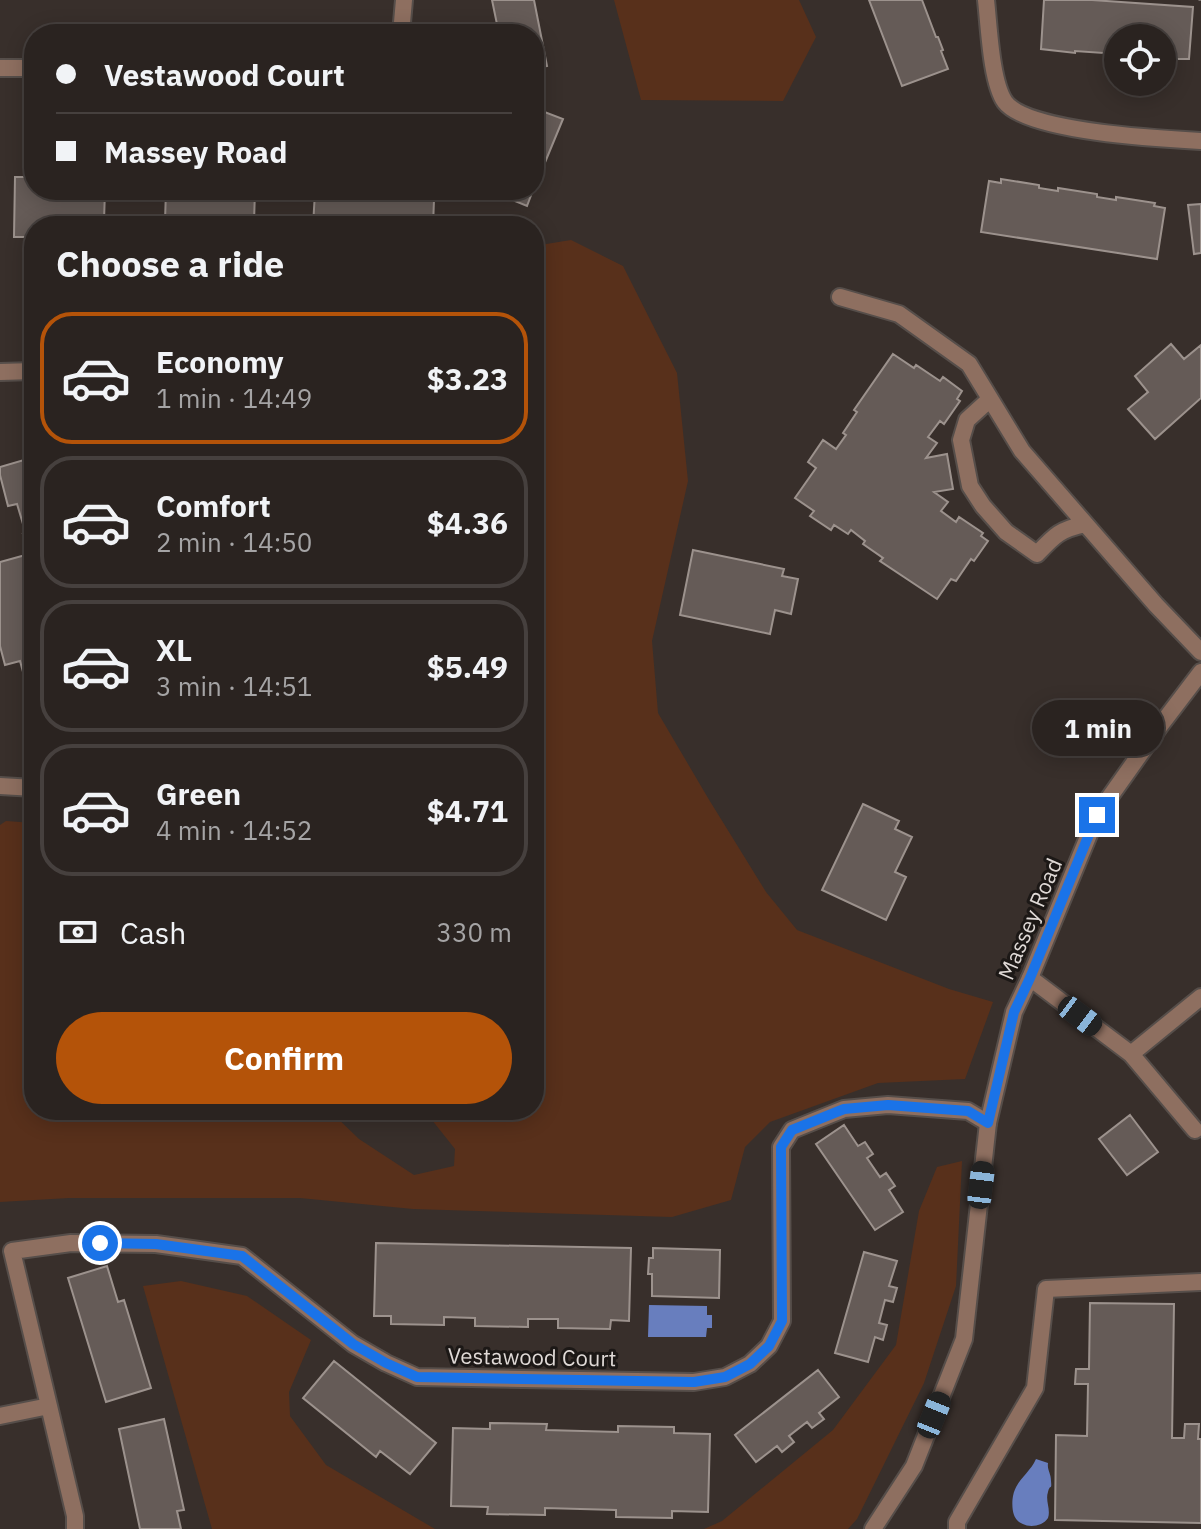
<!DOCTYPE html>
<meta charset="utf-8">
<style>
:root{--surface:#2a2320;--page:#362f2d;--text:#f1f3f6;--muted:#a5a4a5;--line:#46403e;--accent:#b45309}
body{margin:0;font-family:"IBM Plex Sans",sans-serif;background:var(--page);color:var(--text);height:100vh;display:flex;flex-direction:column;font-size:30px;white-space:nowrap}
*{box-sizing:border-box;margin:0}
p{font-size:26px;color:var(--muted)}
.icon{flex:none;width:44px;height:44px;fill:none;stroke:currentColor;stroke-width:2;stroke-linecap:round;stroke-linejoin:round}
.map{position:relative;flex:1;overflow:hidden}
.side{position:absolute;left:24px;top:216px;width:520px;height:904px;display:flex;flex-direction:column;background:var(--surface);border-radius:32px;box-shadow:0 4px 20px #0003,0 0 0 2px var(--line)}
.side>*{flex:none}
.guide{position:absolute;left:24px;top:24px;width:520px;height:176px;border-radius:32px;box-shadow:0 4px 20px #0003,0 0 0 2px var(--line);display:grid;align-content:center;height:176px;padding:0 32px;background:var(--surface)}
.tools{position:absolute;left:1104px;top:24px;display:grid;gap:16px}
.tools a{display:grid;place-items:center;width:72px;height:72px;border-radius:50%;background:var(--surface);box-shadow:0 4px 20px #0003,0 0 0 2px var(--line);font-size:40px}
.end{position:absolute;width:36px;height:36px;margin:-18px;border:10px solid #1a73e8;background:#fff;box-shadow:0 0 0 4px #fff}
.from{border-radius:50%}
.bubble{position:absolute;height:56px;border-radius:28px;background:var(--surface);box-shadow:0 4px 20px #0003,0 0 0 2px var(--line);font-size:26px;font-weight:700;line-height:56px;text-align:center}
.car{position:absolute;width:24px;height:48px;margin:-24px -12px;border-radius:10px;box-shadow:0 0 6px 2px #0007;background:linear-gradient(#222 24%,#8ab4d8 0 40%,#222 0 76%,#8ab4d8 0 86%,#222 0)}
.guide b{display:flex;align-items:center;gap:28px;height:76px;font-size:30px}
.guide b+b{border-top:2px solid var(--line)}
.guide i{width:20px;height:20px;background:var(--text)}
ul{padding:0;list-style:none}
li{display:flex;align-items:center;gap:24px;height:132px;margin:0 16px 12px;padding:0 16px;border:4px solid var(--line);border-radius:32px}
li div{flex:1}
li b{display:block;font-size:30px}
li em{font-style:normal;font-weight:700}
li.current{border-color:var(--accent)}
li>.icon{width:72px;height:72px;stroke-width:1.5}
h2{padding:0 32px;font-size:36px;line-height:96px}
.pay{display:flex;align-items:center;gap:20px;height:88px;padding:0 32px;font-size:30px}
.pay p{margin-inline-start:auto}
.cta{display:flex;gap:16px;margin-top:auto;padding:16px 32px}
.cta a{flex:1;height:92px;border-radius:48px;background:var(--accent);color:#fff;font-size:32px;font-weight:700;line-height:92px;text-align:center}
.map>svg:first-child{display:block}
.green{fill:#58301b}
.water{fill:#687ebe}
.building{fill:#655b57;stroke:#9c928d;stroke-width:2}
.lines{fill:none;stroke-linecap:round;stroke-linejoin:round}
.lane-casing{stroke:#564e4a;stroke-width:20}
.street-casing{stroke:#564e4a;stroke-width:20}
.path{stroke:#78706c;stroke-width:5;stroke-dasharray:2 6;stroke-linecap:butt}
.lane{stroke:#8e6f60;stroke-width:16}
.street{stroke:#8e6f60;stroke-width:16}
.route{stroke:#1a73e8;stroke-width:10}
.labels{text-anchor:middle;stroke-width:6;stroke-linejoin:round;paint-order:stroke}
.street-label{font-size:22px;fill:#dfd9d6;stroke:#1c1816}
</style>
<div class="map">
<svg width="1201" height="1529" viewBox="0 0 1201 1529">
<rect width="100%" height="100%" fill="#382f2b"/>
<path class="green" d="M614,0H799L816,37L783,101L641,100Z
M571,240L623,266L677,373L688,481L652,641L658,713L708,798L766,892L797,930L949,989L993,1002L965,1079L878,1083L770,1122L745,1147L731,1200L672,1217L413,1209L300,1198H69L0,1202V825L6,821L34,823V1110H329L359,1139L414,1175L454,1166L455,1149L424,1110H534V404L537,334L534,333V246Z
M962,1161L956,1286L924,1383L857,1519L848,1529H704L722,1521L833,1430L896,1345L919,1211L937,1167Z
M181,1281L247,1296L311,1340L289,1392L290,1416L326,1465L435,1529H212L143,1286Z"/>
<path class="water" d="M649,1305L707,1306V1315H712V1328H707L706,1337H648Z
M1036,1459L1048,1463C1047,1470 1051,1473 1051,1481C1052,1491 1050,1483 1048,1492C1045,1501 1051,1509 1048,1518C1041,1529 1019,1529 1014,1515C1012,1510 1012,1501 1013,1496C1016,1480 1030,1473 1036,1459Z"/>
<path class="building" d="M492,0H534L547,66L534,69V34H499Z
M869,0H922L936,37H938L943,50L941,51L948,69L902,86Z
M1044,0H1092L1193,7L1189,59H1162V38H1118V54L1075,51V53L1041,49Z
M534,108L563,119L534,189Z
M33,172L34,190H105L104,221L40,220V226H34V237H14L15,177H33Z
M1001,179L1039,185V188L1058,191V188L1097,194V197L1116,200V197L1155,203L1154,206L1165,208L1157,259L981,232L989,181L1001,183Z
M166,190H255L254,222L190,221L189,226H167V221H165Z
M488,190H533L527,206Z
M381,191L392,192V198L434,200L433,226H313L315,192L380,197Z
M1201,204V253L1194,254L1188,205Z
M1171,344L1184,359L1201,345V398L1155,439L1128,409L1148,392L1135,376Z
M893,354L914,368L916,365L940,381L943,377L962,391L957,399L960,401L944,424L940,421L928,437L937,443L926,458L947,454L953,489L934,492L948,502L941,511L956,522L959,517L983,533L981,536L988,541L974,561L971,559L956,581L951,579L937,599L880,561L883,558L863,544L865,541L851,530L848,534L834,525L831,530L810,516L814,511L795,498L816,468L808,462L823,440L836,449L846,435L843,433L857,412L854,410Z
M34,457V701H31L20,661L5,665L0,646V562L29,554L23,534H26L17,504L8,506L0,475V467Z
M693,550L784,569L782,576L798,579L791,614L775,610L770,634L680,615Z
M863,804L899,821L895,829L912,837L895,872L906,877L886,920L822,890Z
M1130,1115L1158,1152L1127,1175L1099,1139Z
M844,1125L858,1146L865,1142L873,1154L867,1158L880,1177L886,1173L895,1186L889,1190L903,1212L875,1230L816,1144Z
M376,1243L631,1248L629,1321L611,1320L610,1329L558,1328V1319H528V1327L475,1326V1318L444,1317V1325L391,1324V1316H374Z
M653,1248L720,1250L719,1298L652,1296V1274H648L649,1258H653Z
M864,1252L897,1261L889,1286L897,1288L893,1302L885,1300L879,1323L887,1325L883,1340L875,1337L868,1362L835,1353Z
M107,1266L118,1302L124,1300L151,1388L106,1402L68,1278Z
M1090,1303L1174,1304L1172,1438H1184L1185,1424H1199L1198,1439H1201V1523L1055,1520L1056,1435L1087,1436L1088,1384H1075L1076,1369H1089Z
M334,1361L436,1443L410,1474L380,1451L376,1457L303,1398Z
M818,1370L839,1397L819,1413L824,1419L812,1428L807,1422L789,1436L794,1442L782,1452L777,1446L756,1462L735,1435Z
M164,1419L184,1510L177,1511L181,1529H140L119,1429Z
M490,1423L547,1424L546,1430L618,1432V1426L674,1427V1433L710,1434L708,1512L672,1511V1518L616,1517V1510L545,1508V1515L487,1514L488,1507L451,1506L453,1428L490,1429Z"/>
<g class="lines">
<g class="lane-casing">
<path id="lane" d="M840,297L899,314L969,364L1022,451L1156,605L1201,652
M0,372L34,371
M990,399L967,420L961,440L970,486L983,506L1006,532L1037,554C1055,535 1059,530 1085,524
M0,786L34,788
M1030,978L1131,1054L1201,997
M1131,1054L1195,1130
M49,1406L75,1516V1529
M0,1416L49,1406L12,1251L71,1243L156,1244L242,1256L353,1344L386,1363L417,1377L694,1382L725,1377L750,1364L769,1346L782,1321L781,1147L792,1130L844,1109L888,1105L968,1111L988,1123
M957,1529V1522L1035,1388L1046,1289L1201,1282"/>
</g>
<g class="street-casing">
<path id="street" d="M986,0C989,26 991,82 1005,102C1027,132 1163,139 1201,141
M401,34L404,0
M0,68H34
M873,1529L914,1466L964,1339L988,1123L1014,1012L1030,978L1097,815L1160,726L1201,672"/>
</g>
<path class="path" d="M1201,0V1"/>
<use href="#lane" class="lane"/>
<use href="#street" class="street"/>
</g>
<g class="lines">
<path class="route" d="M100,1243L156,1244L242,1256L353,1344L386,1363L417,1377L694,1382L725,1377L750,1364L769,1346L782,1321L781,1147L792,1130L844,1109L888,1105L968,1111L988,1123L1014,1012L1030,978L1097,815"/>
</g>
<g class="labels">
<g class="street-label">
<text transform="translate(1030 919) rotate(-67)" y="8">Massey Road</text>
<text transform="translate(532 1357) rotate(1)" y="8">Vestawood Court</text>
</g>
</g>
</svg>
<div class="tools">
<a><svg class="icon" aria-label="locate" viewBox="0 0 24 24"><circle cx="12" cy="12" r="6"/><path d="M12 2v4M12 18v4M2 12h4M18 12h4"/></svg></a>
</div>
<i class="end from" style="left:100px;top:1243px"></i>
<i class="end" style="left:1097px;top:815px"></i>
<div class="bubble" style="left:1032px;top:700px;width:132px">1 min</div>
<i class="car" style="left:1080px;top:1016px;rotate:127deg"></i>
<i class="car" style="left:981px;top:1185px;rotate:7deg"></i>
<i class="car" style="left:934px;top:1415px;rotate:22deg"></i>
<div class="guide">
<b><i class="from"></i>Vestawood Court</b>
<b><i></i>Massey Road</b>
</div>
<section class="side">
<h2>Choose a ride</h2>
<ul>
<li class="current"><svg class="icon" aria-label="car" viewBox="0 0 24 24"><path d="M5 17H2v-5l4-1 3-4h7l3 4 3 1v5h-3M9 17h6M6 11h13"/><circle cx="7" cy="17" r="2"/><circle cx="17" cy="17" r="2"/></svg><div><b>Economy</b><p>1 min · 14:49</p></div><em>$3.23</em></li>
<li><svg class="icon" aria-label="car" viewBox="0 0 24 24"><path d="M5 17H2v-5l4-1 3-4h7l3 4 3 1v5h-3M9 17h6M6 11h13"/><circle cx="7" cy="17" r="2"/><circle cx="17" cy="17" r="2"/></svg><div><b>Comfort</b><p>2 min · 14:50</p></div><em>$4.36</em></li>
<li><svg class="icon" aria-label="car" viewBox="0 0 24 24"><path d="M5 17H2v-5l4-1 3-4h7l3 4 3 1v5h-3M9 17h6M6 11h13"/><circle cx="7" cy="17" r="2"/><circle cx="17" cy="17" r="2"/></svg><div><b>XL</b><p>3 min · 14:51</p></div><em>$5.49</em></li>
<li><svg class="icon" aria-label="car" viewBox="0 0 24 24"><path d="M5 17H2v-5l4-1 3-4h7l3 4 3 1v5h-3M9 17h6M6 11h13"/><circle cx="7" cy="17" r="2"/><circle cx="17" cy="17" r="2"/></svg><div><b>Green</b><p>4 min · 14:52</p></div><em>$4.71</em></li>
</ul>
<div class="pay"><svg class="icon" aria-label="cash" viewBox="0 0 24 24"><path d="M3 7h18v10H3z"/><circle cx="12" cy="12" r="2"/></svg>Cash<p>330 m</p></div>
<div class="cta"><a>Confirm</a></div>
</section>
</div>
